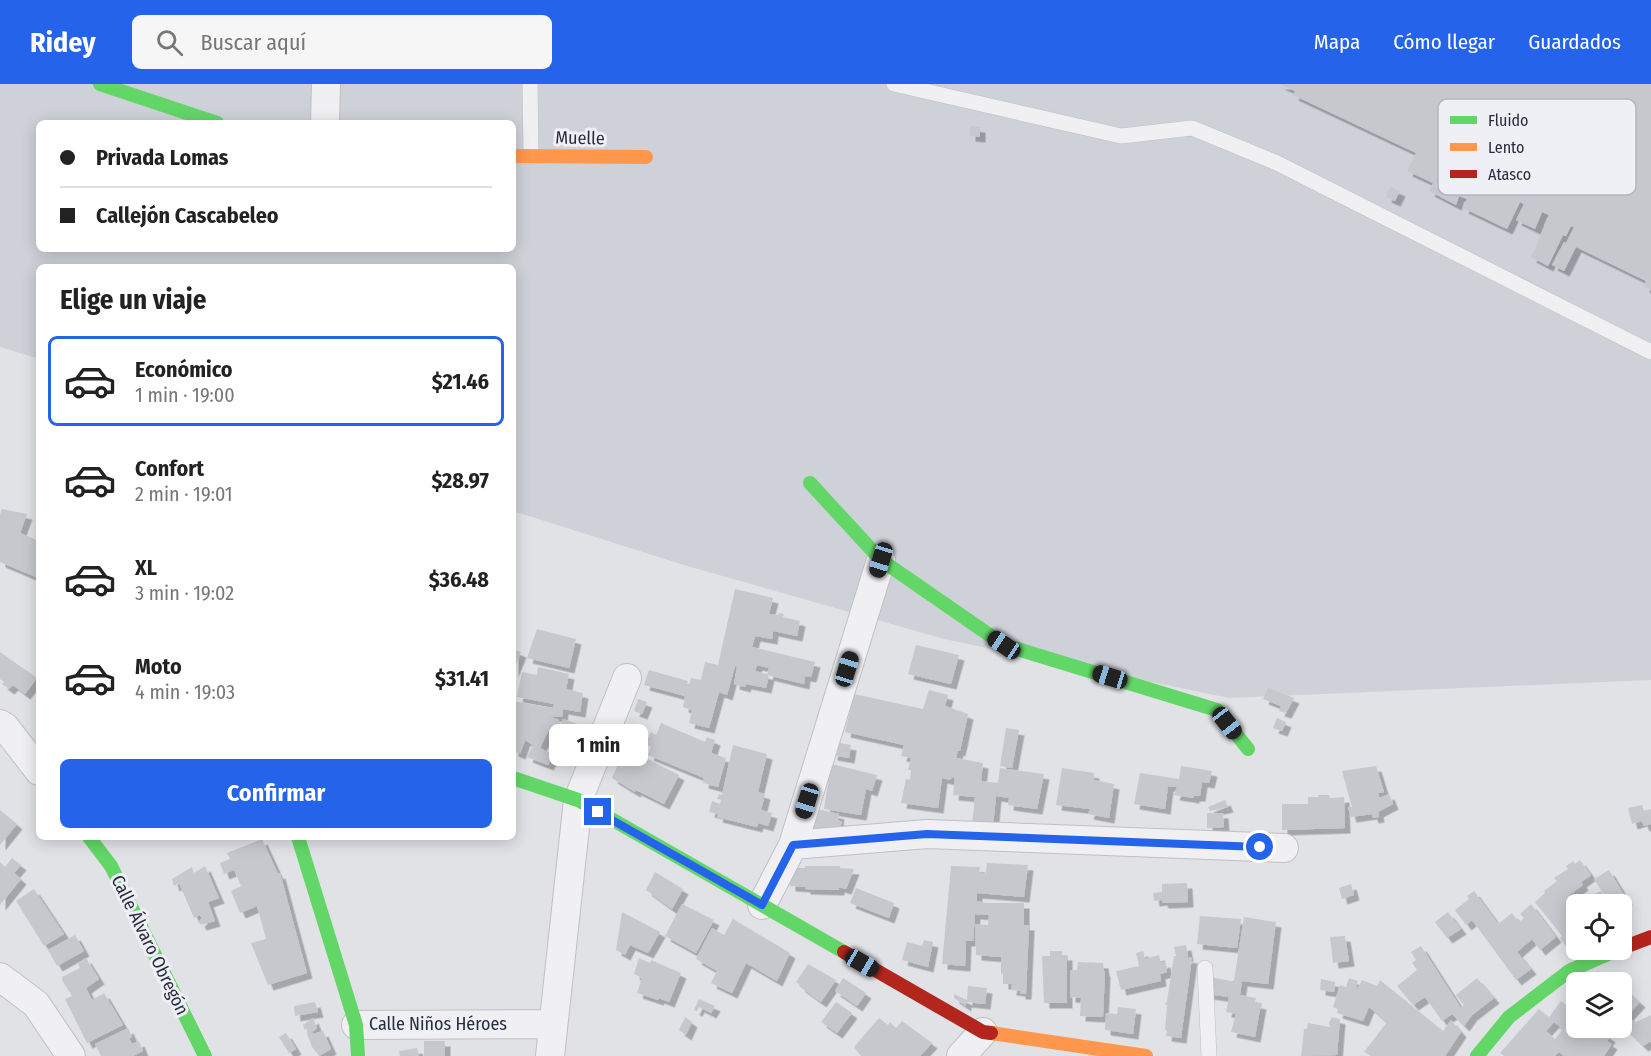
<!DOCTYPE html>
<html lang="es">
<meta charset="utf-8">
<style>
:root{--surface:#fff;--page:#f6f6f6;--text:#222;--muted:#767676;--line:#e0e0e0;--accent:#2563eb}
body{margin:0;font-family:"Fira Sans Condensed",sans-serif;background:var(--page);color:var(--text);height:100vh;display:flex;flex-direction:column;font-size:22px;white-space:nowrap}
*{box-sizing:border-box;margin:0}
p{font-size:20px;color:var(--muted)}
.icon{flex:none;width:33px;height:33px;fill:none;stroke:currentColor;stroke-width:2;stroke-linecap:round;stroke-linejoin:round}
.map{position:relative;flex:1;overflow:hidden}
.details{position:absolute;left:36px;top:180px;width:480px;height:576px;display:flex;flex-direction:column;background:var(--surface);border-radius:9px;box-shadow:0 3px 15px #0003}
.details>*{flex:none}
.top-card{position:absolute;left:36px;top:36px;width:480px;height:132px;border-radius:9px;box-shadow:0 3px 15px #0003;display:grid;align-content:center;height:132px;padding:0 24px;background:var(--surface)}
.buttons{position:absolute;left:1566px;top:810px;display:grid;gap:12px}
.buttons a{display:grid;place-items:center;width:66px;height:66px;border-radius:9px;background:var(--surface);box-shadow:0 3px 15px #0003;font-size:30px}
.end{position:absolute;width:27px;height:27px;margin:-14px;border:8px solid #2563eb;background:#fff;box-shadow:0 0 0 3px #fff}
.from{border-radius:50%}
.bubble{position:absolute;height:42px;border-radius:9px;background:var(--surface);box-shadow:0 3px 15px #0003;font-size:20px;font-weight:700;line-height:42px;text-align:center}
.car{position:absolute;width:18px;height:36px;margin:-18px -9px;border-radius:8px;box-shadow:0 0 4px 2px #0007;background:linear-gradient(#222 24%,#8ab4d8 0 40%,#222 0 76%,#8ab4d8 0 86%,#222 0)}
.top-card b{display:flex;align-items:center;gap:21px;height:57px;font-size:22px}
.top-card b+b{border-top:2px solid var(--line)}
.top-card i{width:15px;height:15px;background:var(--text)}
ul{padding:0;list-style:none}
li{display:flex;align-items:center;gap:18px;height:90px;margin:0 12px 9px;padding:0 12px;border:3px solid transparent;border-radius:9px}
li div{flex:1}
li b{display:block;font-size:22px}
li em{font-style:normal;font-weight:700}
li.active{border-color:var(--accent)}
li>.icon{width:54px;height:54px;stroke-width:1.5}
h2{padding:0 24px;font-size:27px;line-height:72px}
.cta{display:flex;gap:12px;margin-top:auto;padding:12px 24px}
.cta a{flex:1;height:69px;border-radius:9px;background:var(--accent);color:#fff;font-size:24px;font-weight:700;line-height:69px;text-align:center}
header{display:flex;align-items:center;gap:36px;box-sizing:border-box;height:84px;padding:0 30px;background:var(--accent);color:#fff}
header strong{font-size:28px}
nav{display:flex;gap:33px;margin-inline-start:auto;font-size:21px}
.search{width:420px;height:54px;background:var(--page);display:flex;align-items:center;gap:15px;box-sizing:border-box;padding:0 21px;border-radius:9px;color:var(--muted);font-size:22px}
.map>svg:first-child{display:block}
.built{fill:#cfd1d9;fill-rule:evenodd}
.building{fill:#c7c8cd;fill-rule:evenodd;filter:url(#shadow)}
.lines{fill:none;stroke-linecap:round;stroke-linejoin:round}
.lane-casing{stroke:#bfc0c4;stroke-width:16}
.street-casing{stroke:#bfc0c4;stroke-width:30}
.lane{stroke:#f0f0f3;stroke-width:15}
.street{stroke:#f0f0f3;stroke-width:28}
.fast{stroke:#63d668;stroke-width:14}
.slow{stroke:#ff974d;stroke-width:14}
.jam{stroke:#b3261e;stroke-width:14}
.route{stroke:#2563eb;stroke-width:8}
.labels{text-anchor:middle;stroke-width:6;stroke-linejoin:round;paint-order:stroke}
.street-label{font-size:18px;fill:#292c3e;stroke:#eff0f5}
.key{fill:#eff0f5;stroke:#b4b5be;stroke-width:1.5}
.key-label{font-size:16px;fill:#292c3e}
</style>
<header>
<strong>Ridey</strong>
<div class="search"><svg class="icon" aria-label="search" viewBox="0 0 24 24"><circle cx="10" cy="10" r="6"/><path d="M15 15l6 6"/></svg>Buscar aquí</div>
<nav><a>Mapa</a><a>Cómo llegar</a><a>Guardados</a></nav>
</header>
<div class="map">
<svg width="1651" height="972" viewBox="0 0 1651 972">
<defs>
<filter id="shadow"><feDropShadow dx="5.5" dy="5.5" stdDeviation="0" flood-color="#0004"/></filter>
</defs>
<rect width="100%" height="100%" fill="#e1e2e6"/>
<path class="built" d="M0,0H1651V596L1229,614L944,555L687,482L513,427V183H39V275L0,263ZM39,39H513V165H39Z"/>
<path class="building" d="M1279,0H1651V206L1644,203L1646,197L1576,163L1564,187L1552,181L1564,158L1566,159L1574,143L1571,142L1566,152L1563,151L1548,182L1531,173L1545,143L1544,142L1549,131L1542,128L1535,145L1516,136L1524,120L1520,118L1507,145L1463,124L1467,115L1459,112L1456,121L1429,107L1433,99L1407,87L1416,69L1293,11L1295,7Z
M970,42L980,43V53L970,52Z
M1390,103L1400,107L1395,117L1386,113Z
M2,425L27,430L20,449L39,457L38,494L0,478V430Z
M735,505L773,514L769,530L778,531L779,529L784,530L783,533L800,537L797,552L773,547L772,555L755,552L752,563L815,578L811,593L805,592L804,600L767,591L769,584L757,581L755,587L769,591L766,604L746,600L745,603L734,600L737,583L735,582L727,611L719,608L709,644L689,639L692,626L683,623L685,612L644,601L649,586L688,597L687,600H689L691,594L701,596L705,578L718,581Z
M537,545L576,555L569,584L527,574Z
M916,561L959,571L951,600L908,590Z
M513,565L521,568L513,588Z
M0,568L37,594L25,610L13,601L9,605L2,600L4,598L0,595Z
M538,583L569,590L566,605L583,609L580,628L563,625L562,633L548,632L559,636L556,644L551,642L540,664L554,671L548,681L527,673L533,661L525,656L520,670L513,667V617L553,624L554,620L517,613L522,588L537,591Z
M1268,604L1294,614L1286,629L1279,627L1281,622L1263,615Z
M929,606L948,611L945,622L968,630L960,667L958,666L956,674L983,679L981,697L998,699L1000,684L1044,690L1037,725L1008,721L1009,714L996,712L993,742L972,740L975,713L953,711L955,694L952,693L950,696L942,694L938,724L901,719L906,695L910,696L911,686H908L911,674L901,672L904,661L845,648L854,610L923,625Z
M638,615L647,618L642,630L634,627Z
M1277,634L1286,638L1282,647L1273,644Z
M563,635L578,640L573,650L560,643Z
M661,639L705,658L707,653L715,656L711,669L726,674L718,703L703,699L704,694L648,671L651,663L645,660L651,648L656,651Z
M1006,644L1019,646L1012,684L1000,682Z
M834,658L851,661L849,674L832,671Z
M733,661L767,670L758,708L765,710L761,726L772,729L768,742L758,739L757,743L717,733L718,730L709,728L712,717L720,720L721,716L717,715L719,710L722,711Z
M631,666L679,691L664,720L636,706L635,708L612,694L618,681L622,683Z
M831,680L877,691L872,707L866,705L861,731L824,725Z
M1181,682L1212,687L1209,699L1202,698L1200,712H1194V714L1174,711L1177,703L1168,702L1165,725L1134,720L1140,689L1179,695Z
M1376,682L1384,708L1378,709L1379,714L1389,710L1393,720L1378,728L1379,733L1373,734L1372,730L1351,733L1348,723H1352L1342,687Z
M1062,684L1094,689V696L1114,700L1109,734L1088,730L1090,725L1056,721Z
M1318,711H1329L1330,714L1344,713L1345,744L1282,746V720H1308V713H1318Z
M1225,716L1228,723L1210,727L1208,723Z
M1642,721L1644,727L1651,725V740L1644,742L1642,737L1632,740L1628,724Z
M817,725L839,730L838,736L842,738L839,747L835,749L813,744Z
M0,726L17,740L0,761Z
M1207,729H1223L1224,743L1207,744Z
M262,755L278,790L280,789L307,889L268,901L251,859L266,855L257,822L240,829L231,807L241,802L234,786L224,790L220,779L230,775L227,769Z
M12,774L21,781L14,789L21,795L0,821V778L5,783Z
M1580,776L1591,791L1581,798L1583,801L1569,811L1576,820V844L1567,851L1574,861L1568,865L1560,854L1562,852L1535,818L1545,809L1544,807L1557,797L1554,794L1568,785L1566,782L1573,777L1575,780Z
M987,779L1028,781L1024,813L977,809V817L986,819H1024V841H1029L1026,910H1020V907L1011,906L1012,900H1003V889L1001,890V873L976,871L975,840L988,841L989,831L975,830L973,857H966L965,882L942,880L951,782L980,783L979,789L986,790Z
M205,782L219,814L208,818L215,837L201,841L199,837L202,835L200,831L194,834L179,799L174,802L172,795L192,783L194,789Z
M805,782H840V784L854,785L846,805L839,803V806L805,805V803L790,802V784H805Z
M1609,786L1627,816L1619,820H1610L1594,795Z
M655,788L683,805L672,825L646,806Z
M1187,799L1188,818L1163,819L1162,816L1154,817L1153,809L1162,808V800Z
M1351,800L1354,811L1342,815L1339,804Z
M856,804L894,819L889,834L850,819Z
M34,805L64,850L44,862L16,817Z
M1474,807L1498,840L1512,829L1519,838L1524,834L1520,830L1531,820L1556,853L1540,866L1532,855L1517,868L1531,885L1516,896L1472,836L1466,841L1455,826L1469,815L1467,812Z
M1601,807L1608,820H1583L1581,816Z
M682,820L714,836L696,869L665,852Z
M622,828L660,848L648,869L630,861L625,871L616,866Z
M1448,828L1461,845L1447,854L1435,838Z
M1200,832L1241,835L1237,864L1197,860Z
M1244,833L1276,838L1268,900L1242,897L1240,911L1256,914L1255,919L1261,920L1255,953L1231,948L1236,930L1226,928L1229,913L1207,910L1209,893L1232,897L1234,896Z
M733,835L790,869L777,897L746,879L732,909L711,899L717,887L696,875L712,844L724,851Z
M75,851L84,867L57,882L48,866Z
M1345,852L1349,877L1333,879L1330,853Z
M924,856L933,858L928,883L902,876L907,858L922,862Z
M1186,861L1188,872L1183,873L1192,874L1181,954L1166,952L1167,946H1165L1167,921H1165L1167,917L1174,872H1176L1174,863Z
M1421,862L1461,924L1464,921L1456,911L1477,894L1494,914L1472,931L1464,942L1452,930L1442,937L1425,913L1413,921L1397,902L1417,886L1412,879L1416,876L1411,868Z
M1050,867H1062V871H1067V919H1044L1042,872H1050Z
M1143,867L1145,875L1159,871L1161,879L1165,878L1167,888L1160,890L1161,897L1121,906L1116,887L1139,882L1136,869Z
M86,874L99,895L86,904L92,916L104,909L123,941L87,959L65,915L72,912L62,896V893L80,884L78,880Z
M639,874L650,879L651,876L681,889L669,918L659,914L658,916L637,909L642,894L634,890Z
M1078,878L1103,879L1104,887H1105L1103,933L1080,932L1081,914L1070,913V886H1077Z
M808,880L836,896L821,918L799,902L800,901L796,898Z
M843,894L866,909L857,922L835,907Z
M1349,894L1358,897L1356,903L1358,904L1362,896L1377,902L1380,896L1443,947L1451,936L1461,948L1445,972H1371L1364,968L1387,938L1369,923L1363,937L1337,929L1338,925L1333,923L1340,901L1346,903Z
M1321,895L1335,898L1334,908L1320,906Z
M968,902L987,904L985,920L966,918V922L954,914V910L967,916Z
M1622,902L1640,918L1628,931L1634,939L1651,931V957L1643,962L1622,942Z
M699,915L715,922L711,929L699,923L697,927L694,926Z
M1561,917L1576,928V944H1597L1610,953L1607,957L1612,960L1604,972H1564L1559,968L1555,972H1504L1500,969L1539,925L1549,933ZM1554,938L1563,945L1555,955L1546,947Z
M315,918L318,928L295,932L294,922Z
M836,918L852,929L837,949L821,938Z
M1118,923L1136,925L1133,950L1105,946L1106,929L1117,930Z
M685,933L692,938L686,951L679,946Z
M1332,933L1340,935L1337,971L1301,972L1304,945H1307L1308,939L1330,943L1329,939Z
M313,934L317,944L312,948L313,950L323,947L331,965L319,972L312,963L307,950V945L305,946L303,941Z
M879,934L888,941L890,938L896,944L902,937L932,959L920,972H861L854,963Z
M128,944L132,953L129,954L132,960L139,957L143,967L133,972H101L95,960Z
M286,949L296,965L289,969L279,953Z
M424,957H445V972H424Z
M417,964L419,972H400L399,967Z"/>
<g class="lines">
<g class="lane-casing">
<path id="lane" d="M530,0L531,71
M894,0L1121,52L1192,44L1277,79L1651,268
M1205,884L1209,972"/>
</g>
<g class="street-casing">
<path id="street" d="M325,39L326,0
M0,640L5,643L39,687
M793,761L927,750L1284,764
M762,821L793,761L881,476
M0,893L36,920L71,972
M356,941L552,940
M550,972L578,716L627,594
M961,972L983,948"/>
</g>
<use href="#lane" class="lane"/>
<use href="#street" class="street"/>
<path class="fast" d="M100,0L217,39
M810,399L881,476L1004,561L1217,626L1248,665
M513,694L578,716L844,868
M89,753L111,782L205,972
M298,753L356,941L358,972
M1477,972L1509,933L1569,887L1617,866"/>
<path class="slow" d="M513,72L646,73
M991,949L1146,972"/>
<path class="jam" d="M1622,864L1651,853
M844,868L983,948L991,949"/>
</g>
<g class="lines">
<path class="route" d="M598,728L762,821L793,761L927,750L1260,763"/>
</g>
<g class="labels">
<g class="street-label">
<text transform="translate(580 54) rotate(1)" y="6">Muelle</text>
<text transform="translate(150 861) rotate(64)" y="6">Calle Álvaro Obregón</text>
<text x="438" y="946">Calle Niños Héroes</text>
</g>
</g>
<rect x="1438" y="15" width="198" height="96" rx="9" class="key"/>
<rect x="1450" y="32" width="27" height="8" fill="#63d668"/>
<rect x="1450" y="59" width="27" height="8" fill="#ff974d"/>
<rect x="1450" y="86" width="27" height="8" fill="#b3261e"/>
<g class="key-label">
<text x="1488" y="42">Fluido</text>
<text x="1488" y="69">Lento</text>
<text x="1488" y="96">Atasco</text>
</g>
</svg>
<div class="buttons">
<a><svg class="icon" aria-label="locate" viewBox="0 0 24 24"><circle cx="12" cy="12" r="6"/><path d="M12 2v4M12 18v4M2 12h4M18 12h4"/></svg></a>
<a><svg class="icon" aria-label="layers" viewBox="0 0 24 24"><path d="M12 4l9 5-9 5-9-5zM3 14l9 5 9-5"/></svg></a>
</div>
<i class="end from" style="left:1260px;top:763px"></i>
<i class="end" style="left:598px;top:728px"></i>
<div class="bubble" style="left:549px;top:640px;width:99px">1 min</div>
<i class="car" style="left:881px;top:476px;rotate:197deg"></i>
<i class="car" style="left:1004px;top:561px;rotate:304deg"></i>
<i class="car" style="left:847px;top:585px;rotate:17deg"></i>
<i class="car" style="left:1110px;top:593px;rotate:287deg"></i>
<i class="car" style="left:1227px;top:639px;rotate:142deg"></i>
<i class="car" style="left:807px;top:717px;rotate:197deg"></i>
<i class="car" style="left:862px;top:879px;rotate:120deg"></i>
<div class="top-card">
<b><i class="from"></i>Privada Lomas</b>
<b><i></i>Callejón Cascabeleo</b>
</div>
<section class="details">
<h2>Elige un viaje</h2>
<ul>
<li class="active"><svg class="icon" aria-label="car" viewBox="0 0 24 24"><path d="M5 17H2v-5l4-1 3-4h7l3 4 3 1v5h-3M9 17h6M6 11h13"/><circle cx="7" cy="17" r="2"/><circle cx="17" cy="17" r="2"/></svg><div><b>Económico</b><p>1 min · 19:00</p></div><em>$21.46</em></li>
<li><svg class="icon" aria-label="car" viewBox="0 0 24 24"><path d="M5 17H2v-5l4-1 3-4h7l3 4 3 1v5h-3M9 17h6M6 11h13"/><circle cx="7" cy="17" r="2"/><circle cx="17" cy="17" r="2"/></svg><div><b>Confort</b><p>2 min · 19:01</p></div><em>$28.97</em></li>
<li><svg class="icon" aria-label="car" viewBox="0 0 24 24"><path d="M5 17H2v-5l4-1 3-4h7l3 4 3 1v5h-3M9 17h6M6 11h13"/><circle cx="7" cy="17" r="2"/><circle cx="17" cy="17" r="2"/></svg><div><b>XL</b><p>3 min · 19:02</p></div><em>$36.48</em></li>
<li><svg class="icon" aria-label="car" viewBox="0 0 24 24"><path d="M5 17H2v-5l4-1 3-4h7l3 4 3 1v5h-3M9 17h6M6 11h13"/><circle cx="7" cy="17" r="2"/><circle cx="17" cy="17" r="2"/></svg><div><b>Moto</b><p>4 min · 19:03</p></div><em>$31.41</em></li>
</ul>
<div class="cta"><a>Confirmar</a></div>
</section>
</div>
